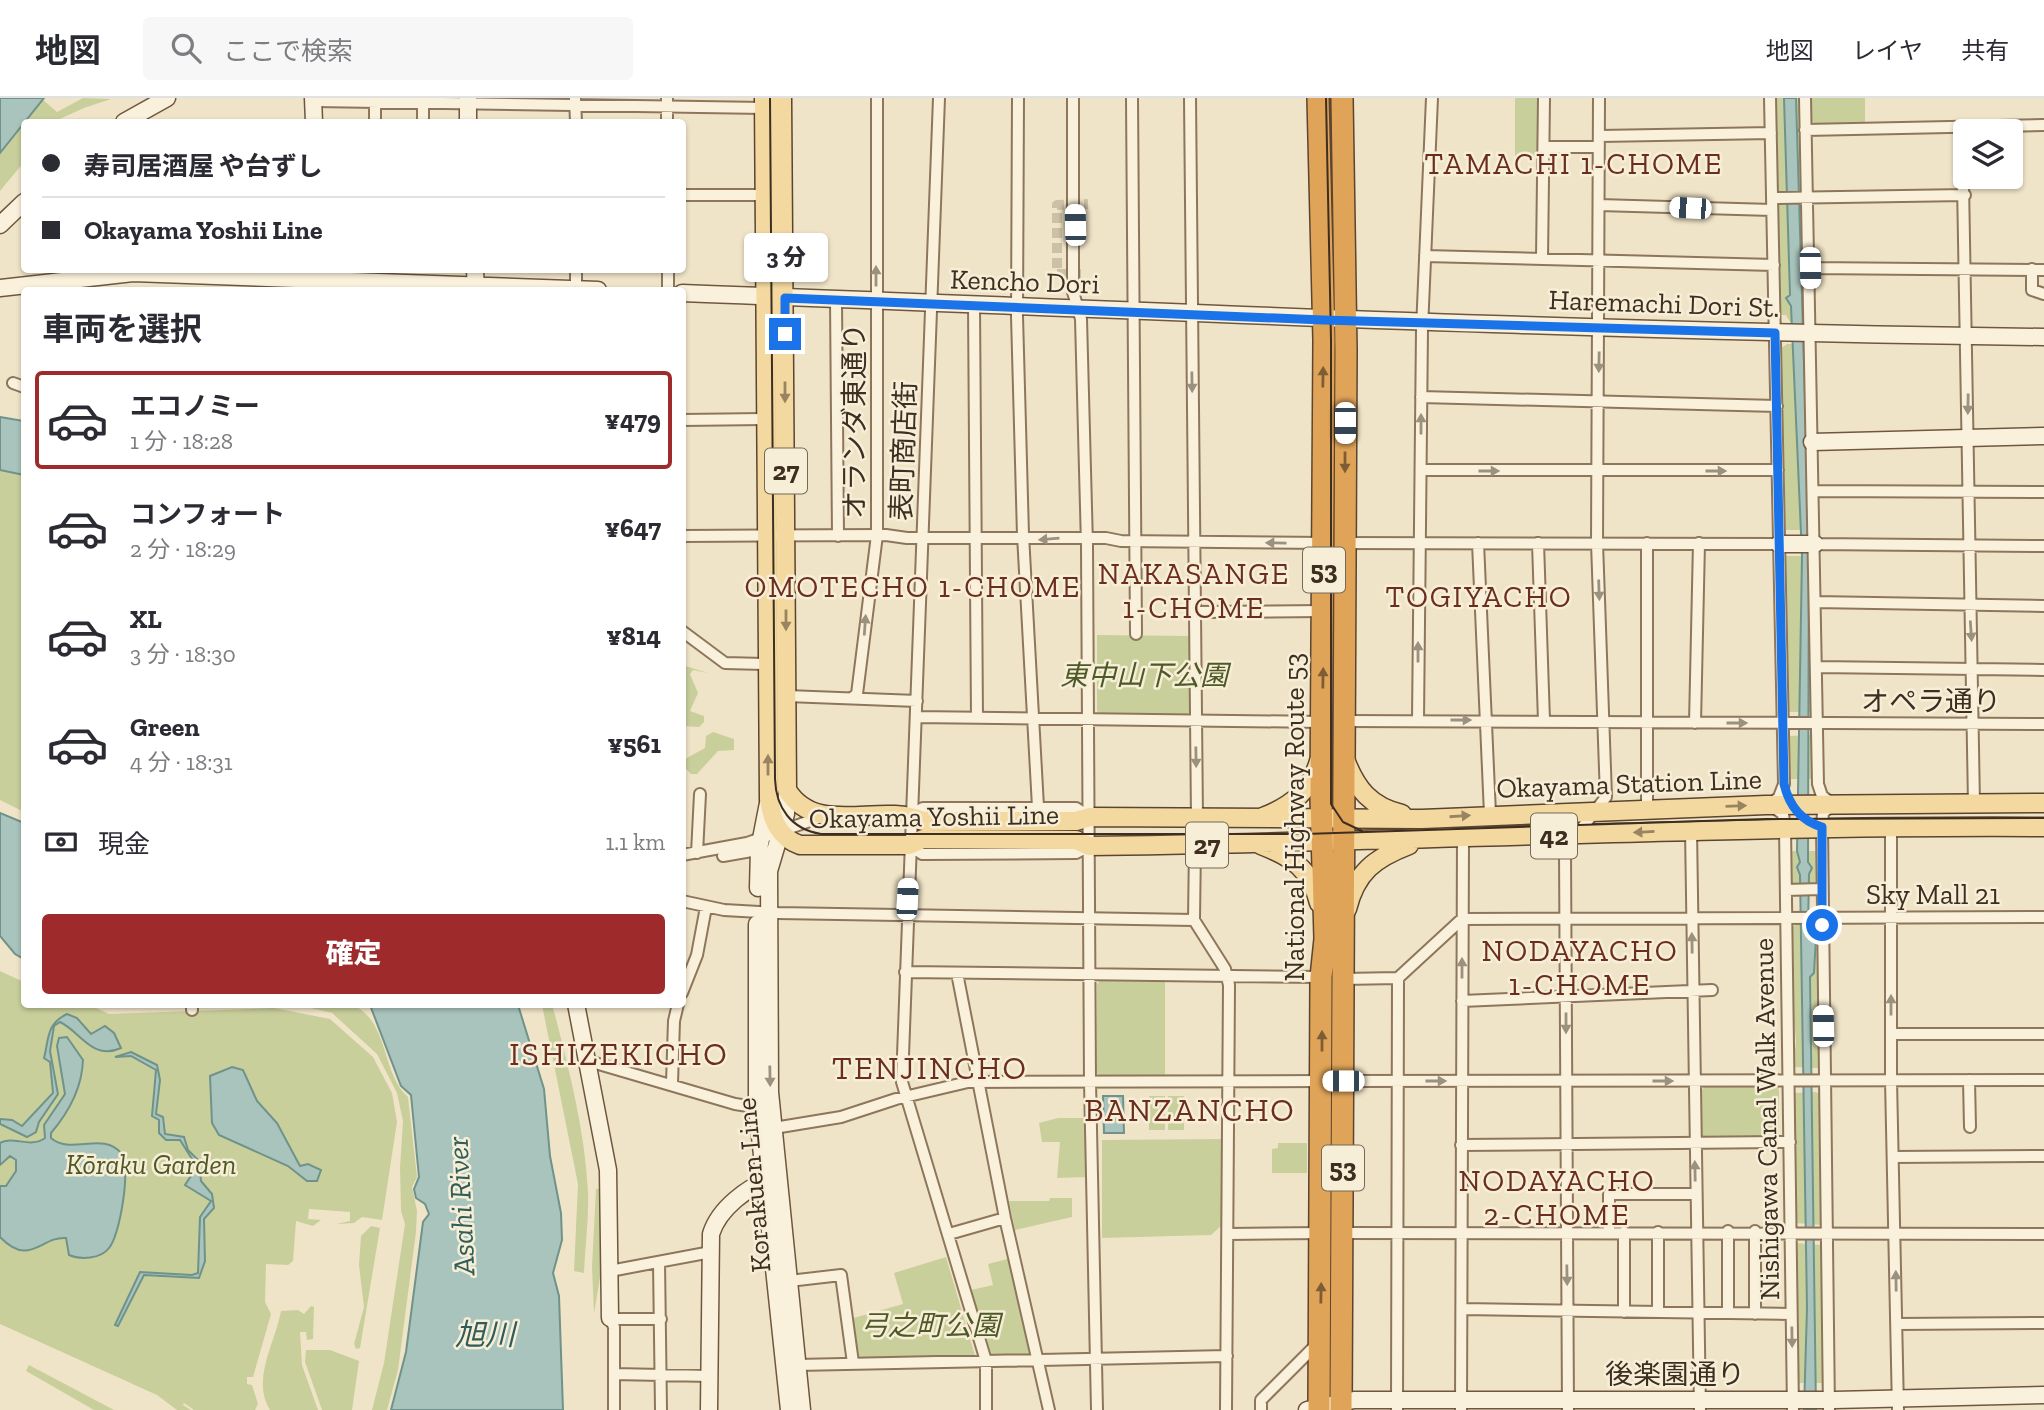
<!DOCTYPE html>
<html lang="ja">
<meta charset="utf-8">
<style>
:root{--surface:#fff;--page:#f7f7f7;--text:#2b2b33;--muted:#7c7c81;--line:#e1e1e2;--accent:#9e2a2b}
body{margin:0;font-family:"Zilla Slab","Noto Sans JP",serif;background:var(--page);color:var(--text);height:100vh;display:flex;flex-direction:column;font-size:26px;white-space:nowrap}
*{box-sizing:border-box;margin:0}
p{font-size:23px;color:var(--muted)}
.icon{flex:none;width:38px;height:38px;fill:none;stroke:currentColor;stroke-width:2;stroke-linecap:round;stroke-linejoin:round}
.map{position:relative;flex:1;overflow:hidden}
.details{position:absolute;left:21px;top:189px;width:665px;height:721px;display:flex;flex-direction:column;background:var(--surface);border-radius:7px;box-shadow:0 2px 5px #0004}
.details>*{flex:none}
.top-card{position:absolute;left:21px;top:21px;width:665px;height:154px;border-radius:7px;box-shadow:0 2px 5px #0004;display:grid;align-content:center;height:154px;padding:0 21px;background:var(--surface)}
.controls{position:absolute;left:1953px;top:21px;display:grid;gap:14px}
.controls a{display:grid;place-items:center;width:70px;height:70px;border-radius:7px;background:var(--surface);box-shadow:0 2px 5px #0004;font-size:35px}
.end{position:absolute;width:32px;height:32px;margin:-16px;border:9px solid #1a73e8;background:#fff;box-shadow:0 0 0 4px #fff}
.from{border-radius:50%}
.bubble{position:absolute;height:49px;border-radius:7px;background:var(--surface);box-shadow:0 2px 5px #0004;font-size:23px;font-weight:800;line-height:49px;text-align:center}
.car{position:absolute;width:21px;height:42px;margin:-21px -10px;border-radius:9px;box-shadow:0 0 5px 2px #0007;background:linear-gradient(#fff 24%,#345 0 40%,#fff 0 76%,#345 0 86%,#fff 0)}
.top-card b{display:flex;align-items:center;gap:24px;height:66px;font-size:26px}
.top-card b+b{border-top:2px solid var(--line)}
.top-card i{width:18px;height:18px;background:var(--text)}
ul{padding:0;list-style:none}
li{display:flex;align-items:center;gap:21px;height:98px;margin:0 14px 10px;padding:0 7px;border:4px solid transparent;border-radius:7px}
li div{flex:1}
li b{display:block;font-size:26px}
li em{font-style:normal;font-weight:800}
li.selected{border-color:var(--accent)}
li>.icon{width:63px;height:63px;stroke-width:1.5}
h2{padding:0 21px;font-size:32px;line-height:84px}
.pay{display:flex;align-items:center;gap:18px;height:77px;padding:0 21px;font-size:26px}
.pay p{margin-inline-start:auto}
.button{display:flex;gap:14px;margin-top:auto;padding:14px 21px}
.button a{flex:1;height:80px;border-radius:7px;background:var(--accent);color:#fff;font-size:28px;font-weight:800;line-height:80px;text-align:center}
header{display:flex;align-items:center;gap:42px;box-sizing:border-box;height:98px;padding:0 35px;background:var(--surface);border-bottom:2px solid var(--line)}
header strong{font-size:33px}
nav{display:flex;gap:38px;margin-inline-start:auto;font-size:24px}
.search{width:490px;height:63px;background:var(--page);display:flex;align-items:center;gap:18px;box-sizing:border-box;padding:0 24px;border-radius:7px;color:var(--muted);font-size:26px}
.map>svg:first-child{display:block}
.green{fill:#c9cf9b}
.water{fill:#a9c4bc;stroke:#6f938a;stroke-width:2}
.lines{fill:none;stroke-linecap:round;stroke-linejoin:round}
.street-tunnel{stroke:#ccc0a6;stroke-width:10;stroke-dasharray:10 5;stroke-linecap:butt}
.street-casing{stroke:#8d765c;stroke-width:14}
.secondary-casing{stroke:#6f573f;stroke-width:19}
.primary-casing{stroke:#5b4430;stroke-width:21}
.highway-casing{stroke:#5b4430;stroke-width:24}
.street{stroke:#faf1dc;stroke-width:10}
.secondary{stroke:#faf1dc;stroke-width:16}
.primary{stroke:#f3d9a0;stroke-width:18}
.highway{stroke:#e0a458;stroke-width:21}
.tram{stroke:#3d2e20;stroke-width:2}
.oneway{fill:#9c907e}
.oneway2{fill:#7e5d36}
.oneway3{fill:#988460}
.route{stroke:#1a73e8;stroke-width:9}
.labels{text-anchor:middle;stroke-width:5;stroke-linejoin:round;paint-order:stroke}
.shield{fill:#f7eed8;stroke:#756857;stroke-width:2}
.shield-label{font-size:26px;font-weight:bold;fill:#3d2e20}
.street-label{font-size:28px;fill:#3d2e20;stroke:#f7eed8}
.park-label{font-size:28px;font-style:italic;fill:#4d5a26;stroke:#f7eed8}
.neighbourhood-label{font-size:30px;letter-spacing:2px;fill:#6b2e1e;stroke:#f7eed8}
.water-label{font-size:30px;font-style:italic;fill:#2f5d5a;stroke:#f7eed8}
.quarter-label{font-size:32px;letter-spacing:2px;fill:#6b2e1e;stroke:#f7eed8}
</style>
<header>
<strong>地図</strong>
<div class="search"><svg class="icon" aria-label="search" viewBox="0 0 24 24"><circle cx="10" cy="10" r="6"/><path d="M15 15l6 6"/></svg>ここで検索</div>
<nav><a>地図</a><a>レイヤ</a><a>共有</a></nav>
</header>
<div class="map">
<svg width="2044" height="1312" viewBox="0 0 2044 1312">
<rect width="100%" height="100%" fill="#f0e4c8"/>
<path class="green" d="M83,0L111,1L84,10L53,24H24V64L0,93V55L42,1L57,14Z
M1515,0H1541V59H1515Z
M1774,0H1801L1800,96L1776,95Z
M1809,0H1865V24L1816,26L1810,22Z
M1782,103H1802L1807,223L1790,224L1786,217H1779L1777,108Z
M1787,246H1806L1811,432H1785L1780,251Z
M0,319L24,323V714L0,702Z
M1784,458H1812L1813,614H1787Z
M1097,537L1191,538L1190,614L1186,617H1102L1097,613Z
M682,567L708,575L693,572L690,576L698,595L690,613L704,618V624L699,629L683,628Z
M713,634L734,641V652L718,653L697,676H691L686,671L685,661L705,650L706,638Z
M1814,637V681H1788V638Z
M1790,753H1816V787H1791Z
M1798,825L1817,827L1818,970L1793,969L1796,944L1791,893L1792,829Z
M0,873L24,884V906L90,907L109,916L274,910L330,921L373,959L392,995L397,1024L382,1122L362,1119L354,1125L336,1126L350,1123V1114L309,1111L308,1121L321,1122L313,1128L296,1123L293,1163L288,1167L266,1166L265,1204L271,1216L253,1279H247V1286L252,1287L258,1306L255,1312H194L184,1305L183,1307L191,1312H177L157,1297L0,1226Z
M1100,883L1165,884V978L1101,979L1097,975V886Z
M298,907C311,906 343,903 353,907C389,923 381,975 408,999L417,1079L412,1089L417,1113L416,1134L398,1272L387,1312H372L384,1265L405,1126L401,1113L400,1070L403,1023L397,995L377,956L332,915Z
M542,907H552L555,917C570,975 585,1034 588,1094C589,1121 585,1148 584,1175L574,1173L578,1086Z
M1706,988H1776L1779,991V1038L1705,1042L1700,1037V993Z
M1815,994L1821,996L1822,1127L1795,1125L1794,995Z
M1149,998H1165V1032H1149Z
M1168,998H1184V1032H1168Z
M1058,1020H1088V1079L1057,1080L1060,1044H1042L1039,1025Z
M1222,1041L1221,1128L1211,1137L1102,1140V1042Z
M1278,1045H1307V1075H1272V1051L1278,1050Z
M596,1091H600L601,1173L594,1216L592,1169Z
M1050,1100H1072V1119L1015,1132L1009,1103H1049Z
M371,1128L380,1130L360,1250L356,1251L354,1246L364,1209L359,1167L361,1138Z
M1795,1145L1823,1147V1285H1797Z
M946,1159L976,1261L857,1262L850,1221L903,1206L894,1175Z
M1011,1160L1033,1256L992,1259L971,1192L993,1187L988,1166Z
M311,1208L314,1209L313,1241L307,1242L306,1234H300L302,1267L318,1312H270C251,1281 275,1246 281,1213L298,1212L304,1216Z
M306,1252H330L359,1263L352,1312H322L305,1264Z
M29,1267L114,1312H94L26,1273Z"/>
<path class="water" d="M0,0H44L0,55Z
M1784,0H1796L1809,430L1808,764L1812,770L1809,776L1808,834L1816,839L1814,875L1810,879L1816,1312H1804L1807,1210L1800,777L1797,769L1800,764L1797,753L1802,458L1791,208L1786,200L1790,197Z
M0,319L24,323V377L0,372Z
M0,715L24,725V861L15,856L0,838Z
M370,907H518L544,991L550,1058L561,1115L562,1142L553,1175L559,1198L563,1312H391L406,1254L423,1124L429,1116L425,1106L416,1100L414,1091L419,1079L411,997L401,988Z
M67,916L77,920L91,936L105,928L114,935L121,950C92,963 81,934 60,924L54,928L50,953L58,996L39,1024L36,1034L27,1039L0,1026V1021L12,1022L22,1028L53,995L50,964L44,960C49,941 46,926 67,916Z
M67,939L83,962C82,991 69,1014 51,1035V1040C71,1058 103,1032 122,1056C131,1069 120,1138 109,1150C101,1161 80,1162 69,1157L66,1140C41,1138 30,1170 0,1139V1088H6L16,1073V1062L10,1058L0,1067V1045C13,1037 30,1051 45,1040L44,1027L65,996L57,948L59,940Z
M131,954L157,967L160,982L156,1016L163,1019L165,1036L184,1039L188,1052L199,1063L201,1083L212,1096L214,1110L204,1121L205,1163L199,1180L144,1177L118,1228L115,1227L140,1174L192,1177L198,1175L200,1119L211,1103L185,1087L197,1069L180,1042H166L159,1035V1022L152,1018L156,972L131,958L115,959Z
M232,969L243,972L257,1003L277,1025L300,1068L308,1066L321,1072L317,1083H307L288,1068L219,1037L212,1025L210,978Z
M1103,998H1123L1124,1035H1104Z"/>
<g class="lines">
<path class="street-tunnel" d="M1081,176H1057V107L1088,106"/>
<g class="street-casing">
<path id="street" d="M423,0V24
M575,0L576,24
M667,0V24
M939,0L902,984L986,1263V1312
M1018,0L1017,218L1023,437L1038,709
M1073,0V194L1081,221L1087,447L1090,984L1097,1312
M1132,0L1136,536
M1190,0L1197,721
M1770,0L1784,686L1779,699L1770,707L1783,716L1785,730L1793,1312
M1805,0L1818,686L1822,698L1833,706L1823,715L1822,729L1829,1312
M314,3L764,10
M375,24V5
M1962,29L1974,706
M1805,32L2044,27
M1600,38L1771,35
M1544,49H1599
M682,97H765
M1772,100L1965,97
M1599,107L1772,112
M1425,158L1774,167
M1542,161L1544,0
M1810,170L2044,172
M2032,171V192L2044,196
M576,192V172
M668,192V172
M836,202L838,438
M974,207L977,620
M13,285L24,289
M1421,299L1777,308
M682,322L767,321
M1421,372H1778
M1814,393L2044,394
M682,438L886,437L907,440H1106L1121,443L1325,445
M1342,445L1779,446
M1478,445L1490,716
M1538,445L1544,623
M1815,446L2044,448
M1816,504L2044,508
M1195,514L1324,513
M682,533L725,565L768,566
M1817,569L2044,572
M787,598L917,603
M852,600L857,596L877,437V0
M916,619L1322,624
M1418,622L1422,231L1432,0
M1344,623L2044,626
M1695,625L1699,445
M1647,711V445
M909,717L923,710H1076L1090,719
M1891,729V982L1898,1312
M1691,732L1700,1312
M909,747L922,756L1076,755L1089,748
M1195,747L1194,822L1225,871L1229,887L1226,1312
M697,755L700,696
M682,757L747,745L824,718
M723,758L763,751
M1786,792L1821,791
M682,803L724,812L778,815L1194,822
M905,874L1321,879
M957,875L1005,1120L1049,1312
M1343,881L1398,880L1462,821L2044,819
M682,895L697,857L706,809
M1462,903L1712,892
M192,906V912
M1891,936H2044
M585,962L735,1006L761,1010
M1969,982L1970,1029
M1340,983L2044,982
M672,985L674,923L678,906
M768,1031L841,1019L896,1001L968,984L1324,983
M1461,1047L1790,1044
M1893,1059L2044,1058
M1728,1133V1215
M1755,1133V1216
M1609,1134V1096H1695
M1339,1135L2044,1136
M949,1136L1005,1120
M1228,1136L1323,1135
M659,1164L661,1312
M610,1173L711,1154
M789,1183L841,1177L853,1265
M1463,1211L1791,1216
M1624,1214V1134
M1658,1214V1134
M610,1220L614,1229V1312
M613,1221H661
M1896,1226L2044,1225
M797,1267L1227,1258
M614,1276L710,1278
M1261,1312V1302L1318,1245
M1397,1312L1398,880
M1461,1312L1463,740
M1568,1312L1565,752L1606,699L1597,445L1599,0"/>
</g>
<g class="secondary-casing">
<path id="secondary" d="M313,0L314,24
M468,0V24
M124,24L167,0
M0,127L24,104
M475,172L476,192
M0,190L133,175L598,192
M682,195C1136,212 1590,234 2044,239
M1812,344L2044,338
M1779,446H1815
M787,692L786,716L769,773L770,994L802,1312
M758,790L759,751L768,705
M757,826V1010L789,1312
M576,906L608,1072L610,1220
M709,1312L711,1136C719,1110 748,1089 772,1080
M1307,1312L1354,1302H1835L2044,1297"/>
</g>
<g class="primary-casing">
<path id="primary" d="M764,0L769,701C772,722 779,740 800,747H909L923,741L1076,742L1089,748C1408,744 1726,727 2044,729
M782,0L787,692C817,740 879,704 923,723H1076L1090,719L1422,721L1766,707L2044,705
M1345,661C1356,691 1371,709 1402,716
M1263,719C1291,708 1311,693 1319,663
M1261,747C1292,759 1311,771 1319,805
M1347,811C1356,774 1375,760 1409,747"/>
</g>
<g class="highway-casing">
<path id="highway" d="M1318,0L1324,242L1321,700L1325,841L1321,879L1319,1312
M1341,1312L1346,252L1342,0"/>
</g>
<use href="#street" class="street"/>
<use href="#secondary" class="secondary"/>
<use href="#primary" class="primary"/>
<use href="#highway" class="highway"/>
<path class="tram" d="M770,0L775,681C776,710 791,731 821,736H1305L1766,721L2044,720
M1326,0L1331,242V706L1343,724L1362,733"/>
</g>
<defs><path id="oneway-solid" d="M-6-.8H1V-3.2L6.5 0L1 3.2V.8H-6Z" transform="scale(1.75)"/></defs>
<g class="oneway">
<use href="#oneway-solid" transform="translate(876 178) rotate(-90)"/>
<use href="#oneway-solid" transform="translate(1599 264) rotate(91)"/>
<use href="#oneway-solid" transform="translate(1192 284) rotate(89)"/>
<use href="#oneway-solid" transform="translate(1968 306) rotate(91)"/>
<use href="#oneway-solid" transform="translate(1421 326) rotate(-90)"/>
<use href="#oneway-solid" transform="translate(1489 373)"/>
<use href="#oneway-solid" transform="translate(1716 373)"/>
<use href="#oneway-solid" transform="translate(1049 441) rotate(175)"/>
<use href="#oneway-solid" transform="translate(1276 445) rotate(-179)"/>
<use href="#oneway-solid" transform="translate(1599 492) rotate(88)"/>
<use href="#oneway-solid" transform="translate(865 527) rotate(-86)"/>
<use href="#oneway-solid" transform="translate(1971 533) rotate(86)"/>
<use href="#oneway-solid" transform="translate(1418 554) rotate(-90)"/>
<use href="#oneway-solid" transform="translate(1461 622)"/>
<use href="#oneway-solid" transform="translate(1737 625)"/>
<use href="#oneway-solid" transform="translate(1196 659) rotate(89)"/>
<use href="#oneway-solid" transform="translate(1692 845) rotate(-91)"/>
<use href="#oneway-solid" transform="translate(1462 870) rotate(-90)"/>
<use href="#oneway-solid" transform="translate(1891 907) rotate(-90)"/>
<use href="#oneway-solid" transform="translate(1566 925) rotate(90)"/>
<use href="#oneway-solid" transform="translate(770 978) rotate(89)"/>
<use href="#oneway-solid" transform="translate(1436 983)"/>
<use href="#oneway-solid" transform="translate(1663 983)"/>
<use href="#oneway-solid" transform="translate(1695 1073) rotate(-91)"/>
<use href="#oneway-solid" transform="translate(1567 1177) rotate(89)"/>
<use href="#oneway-solid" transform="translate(1896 1183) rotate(-91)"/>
<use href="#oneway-solid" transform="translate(1792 1239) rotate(89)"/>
</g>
<g class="oneway2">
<use href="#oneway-solid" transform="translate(1323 279) rotate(-89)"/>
<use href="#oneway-solid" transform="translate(1345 364) rotate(90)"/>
<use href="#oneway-solid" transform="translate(1323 580) rotate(-89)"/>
<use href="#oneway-solid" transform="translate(1322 943) rotate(-90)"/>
<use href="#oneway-solid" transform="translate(1321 1195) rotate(-89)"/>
</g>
<g class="oneway3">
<use href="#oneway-solid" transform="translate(785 294) rotate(90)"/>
<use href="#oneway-solid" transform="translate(786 522) rotate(90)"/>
<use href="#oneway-solid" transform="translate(768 667) rotate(-90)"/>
<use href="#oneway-solid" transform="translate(1736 708) rotate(-2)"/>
<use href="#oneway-solid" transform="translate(1460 718) rotate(-4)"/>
<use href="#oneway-solid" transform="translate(1644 734) rotate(177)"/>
</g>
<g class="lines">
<path class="route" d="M785,236V200L1323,222L1775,235L1784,686C1789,707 1801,723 1822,729V827"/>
</g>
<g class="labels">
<g class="shield">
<rect x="765" y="350.5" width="42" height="45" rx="5"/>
<rect x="1303" y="449.5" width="42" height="45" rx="5"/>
<rect x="1531" y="715.5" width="46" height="45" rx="5"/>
<rect x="1186" y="724.5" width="42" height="45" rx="5"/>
<rect x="1322" y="1047.5" width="42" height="45" rx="5"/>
</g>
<g class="shield-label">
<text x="786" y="382">27</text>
<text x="1324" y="481">53</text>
<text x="1554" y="747">42</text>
<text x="1207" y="756">27</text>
<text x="1343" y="1079">53</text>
</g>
<g class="street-label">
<text transform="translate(1025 183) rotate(2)" y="10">Kencho Dori</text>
<text transform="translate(1664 205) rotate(2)" y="10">Haremachi Dori St.</text>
<text transform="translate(854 323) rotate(-90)" y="10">オランダ東通り</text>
<text transform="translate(903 353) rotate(-88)" y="10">表町商店街</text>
<text x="1931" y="613">オペラ通り</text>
<text transform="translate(1629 685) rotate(-2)" y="10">Okayama Station Line</text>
<text transform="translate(934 718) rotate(-1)" y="10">Okayama Yoshii Line</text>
<text transform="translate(1294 719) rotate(-90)" y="10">National Highway Route 53</text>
<text x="1933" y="806">Sky Mall 21</text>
<text transform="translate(1766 1021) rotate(-91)" y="10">Nishigawa Canal Walk Avenue</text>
<text transform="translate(753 1087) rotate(-95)" y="10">Korakuen Line</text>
<text x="1675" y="1286">後楽園通り</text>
</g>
<g class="park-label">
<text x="1144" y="587">東中山下公園</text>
<text x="151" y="1076">Kōraku Garden</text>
<text x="930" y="1237">弓之町公園</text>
</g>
<g class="neighbourhood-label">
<text x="1574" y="76">TAMACHI 1-CHOME</text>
<text x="1194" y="486">NAKASANGE<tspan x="1194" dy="34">1-CHOME</tspan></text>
<text x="913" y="499">OMOTECHO 1-CHOME</text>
<text x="1479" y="509">TOGIYACHO</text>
<text x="1580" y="863">NODAYACHO<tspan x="1580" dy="34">1-CHOME</tspan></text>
<text x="1557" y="1093">NODAYACHO<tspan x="1557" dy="34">2-CHOME</tspan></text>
</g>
<g class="water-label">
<text transform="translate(461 1108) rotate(-93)" y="10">Asahi River</text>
<text x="485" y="1247">旭川</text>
</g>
<g class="quarter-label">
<text x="619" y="967">ISHIZEKICHO</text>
<text x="930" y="981">TENJINCHO</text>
<text x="1190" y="1023">BANZANCHO</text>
</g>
</g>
</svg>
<div class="controls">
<a><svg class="icon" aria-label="layers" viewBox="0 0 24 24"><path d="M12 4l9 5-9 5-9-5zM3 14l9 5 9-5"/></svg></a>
</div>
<i class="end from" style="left:1822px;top:827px"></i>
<i class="end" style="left:785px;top:236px"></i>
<div class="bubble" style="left:744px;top:135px;width:84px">3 分</div>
<i class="car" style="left:1690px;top:110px;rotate:273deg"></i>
<i class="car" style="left:1075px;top:127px;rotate:359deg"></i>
<i class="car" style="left:1810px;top:170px;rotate:179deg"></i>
<i class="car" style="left:1345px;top:325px;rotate:180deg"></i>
<i class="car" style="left:907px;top:801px;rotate:3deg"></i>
<i class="car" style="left:1823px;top:928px;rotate:359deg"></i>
<i class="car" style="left:1343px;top:983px;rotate:270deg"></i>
<div class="top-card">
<b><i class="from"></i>寿司居酒屋 や台ずし</b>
<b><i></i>Okayama Yoshii Line</b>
</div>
<section class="details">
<h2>車両を選択</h2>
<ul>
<li class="selected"><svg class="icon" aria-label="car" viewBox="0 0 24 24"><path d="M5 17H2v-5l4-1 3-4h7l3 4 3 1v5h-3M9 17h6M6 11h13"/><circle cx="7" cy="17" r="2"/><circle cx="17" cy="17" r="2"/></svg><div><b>エコノミー</b><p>1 分 · 18:28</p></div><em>¥479</em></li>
<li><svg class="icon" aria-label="car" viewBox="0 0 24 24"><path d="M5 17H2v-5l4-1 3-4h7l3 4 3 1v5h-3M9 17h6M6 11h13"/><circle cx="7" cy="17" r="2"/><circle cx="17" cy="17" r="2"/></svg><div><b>コンフォート</b><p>2 分 · 18:29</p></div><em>¥647</em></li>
<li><svg class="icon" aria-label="car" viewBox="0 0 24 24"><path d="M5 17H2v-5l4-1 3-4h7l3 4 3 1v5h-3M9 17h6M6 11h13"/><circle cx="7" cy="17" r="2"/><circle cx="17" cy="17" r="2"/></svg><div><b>XL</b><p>3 分 · 18:30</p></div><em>¥814</em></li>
<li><svg class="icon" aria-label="car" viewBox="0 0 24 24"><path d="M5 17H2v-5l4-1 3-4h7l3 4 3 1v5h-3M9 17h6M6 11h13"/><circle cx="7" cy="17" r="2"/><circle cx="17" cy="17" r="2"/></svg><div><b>Green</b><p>4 分 · 18:31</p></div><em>¥561</em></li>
</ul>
<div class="pay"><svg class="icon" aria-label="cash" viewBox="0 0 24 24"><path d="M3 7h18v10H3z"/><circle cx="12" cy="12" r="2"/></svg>現金<p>1.1 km</p></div>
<div class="button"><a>確定</a></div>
</section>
</div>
